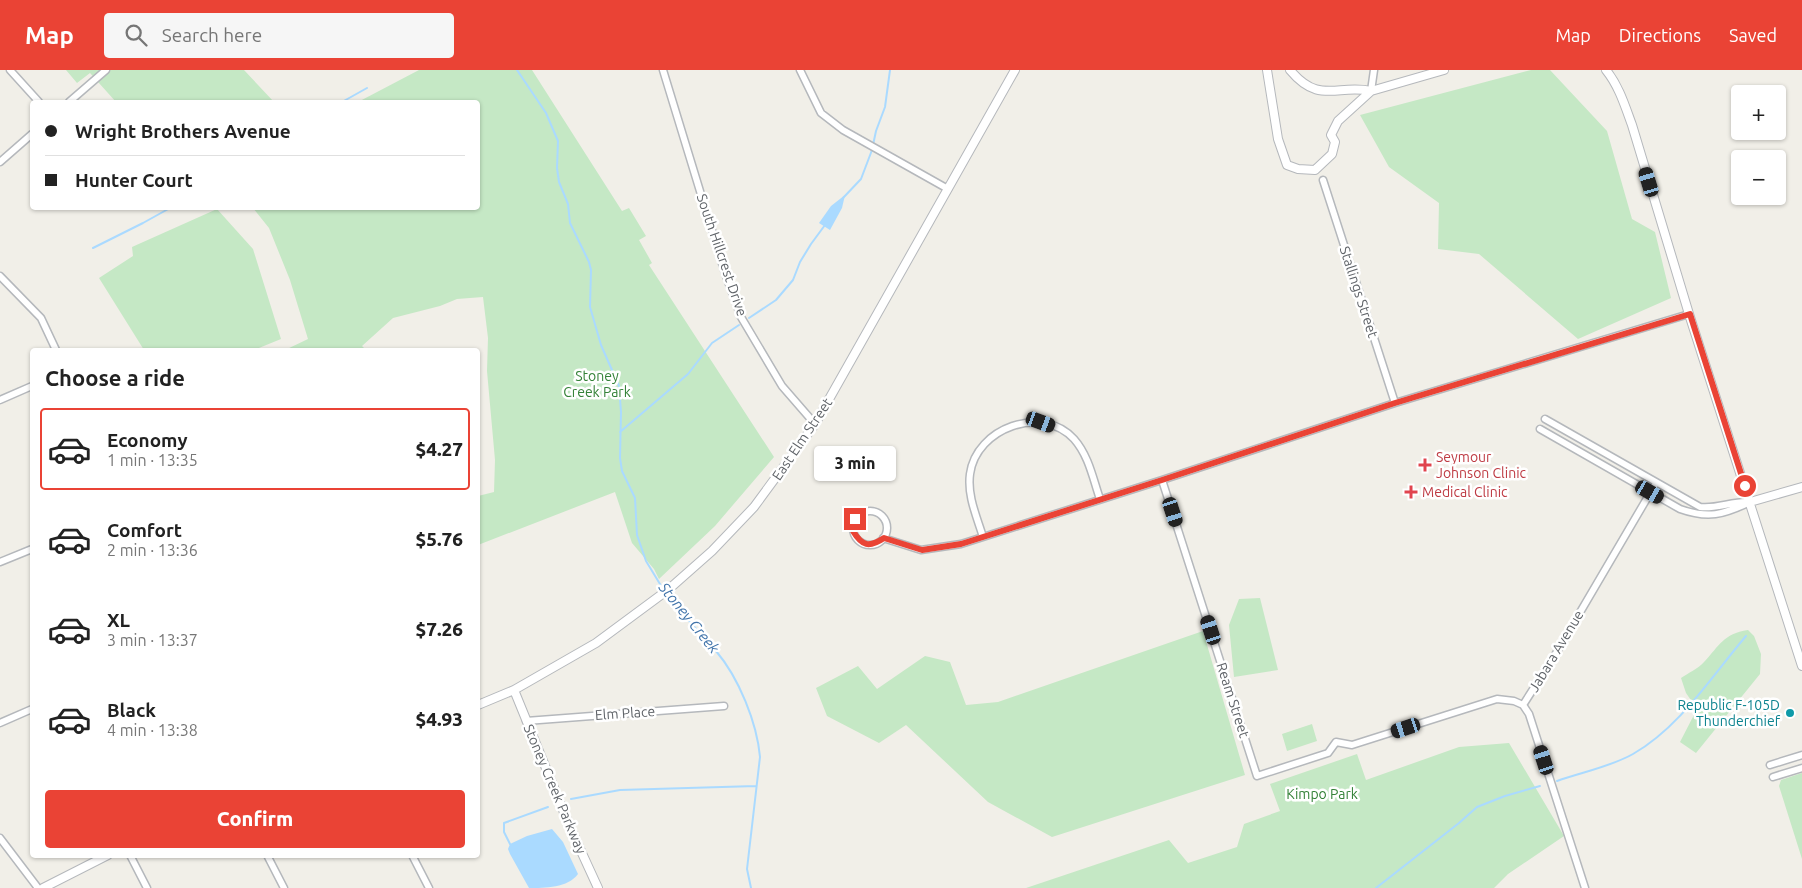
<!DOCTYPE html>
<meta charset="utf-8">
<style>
:root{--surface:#fff;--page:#f6f6f6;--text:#222;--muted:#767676;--line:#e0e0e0;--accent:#ea4335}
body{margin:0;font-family:Ubuntu,sans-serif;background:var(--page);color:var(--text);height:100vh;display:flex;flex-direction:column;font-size:19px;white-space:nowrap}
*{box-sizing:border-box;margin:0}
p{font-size:16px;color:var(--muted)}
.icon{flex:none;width:28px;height:28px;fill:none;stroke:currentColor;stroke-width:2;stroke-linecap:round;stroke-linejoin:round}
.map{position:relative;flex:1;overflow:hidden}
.panel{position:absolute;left:30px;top:278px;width:450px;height:510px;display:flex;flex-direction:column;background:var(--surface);border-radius:5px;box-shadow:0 1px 4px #0004}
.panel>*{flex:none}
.top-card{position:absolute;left:30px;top:30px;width:450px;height:110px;border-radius:5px;box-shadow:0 1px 4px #0004;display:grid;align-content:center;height:110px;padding:0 15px;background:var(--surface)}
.tools{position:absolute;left:1731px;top:15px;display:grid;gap:10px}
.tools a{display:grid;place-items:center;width:55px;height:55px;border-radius:5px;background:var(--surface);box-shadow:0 1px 4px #0004;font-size:25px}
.end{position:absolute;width:22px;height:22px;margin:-11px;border:6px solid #ea4335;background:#fff;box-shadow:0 0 0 2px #fff}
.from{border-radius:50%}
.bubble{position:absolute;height:35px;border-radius:5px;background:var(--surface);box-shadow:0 1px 4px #0004;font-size:16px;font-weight:800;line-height:35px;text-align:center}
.car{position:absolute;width:15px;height:30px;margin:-15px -8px;border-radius:6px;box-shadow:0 0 4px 1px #0007;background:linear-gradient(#222 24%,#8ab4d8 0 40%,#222 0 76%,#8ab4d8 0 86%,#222 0)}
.top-card b{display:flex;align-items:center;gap:18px;height:48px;font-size:19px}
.top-card b+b{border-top:1px solid var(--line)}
.top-card i{width:12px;height:12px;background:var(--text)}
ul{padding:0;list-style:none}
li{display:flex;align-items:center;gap:15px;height:82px;margin:0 10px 8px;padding:0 5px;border:2px solid transparent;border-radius:5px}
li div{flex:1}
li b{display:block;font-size:19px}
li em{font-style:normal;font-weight:800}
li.current{border-color:var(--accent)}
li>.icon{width:45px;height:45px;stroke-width:1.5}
h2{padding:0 15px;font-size:22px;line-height:60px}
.primary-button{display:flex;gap:10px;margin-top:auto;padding:10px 15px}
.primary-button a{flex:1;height:58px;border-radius:5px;background:var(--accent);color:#fff;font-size:20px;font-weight:800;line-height:58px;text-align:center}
header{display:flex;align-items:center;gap:30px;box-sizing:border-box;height:70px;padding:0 25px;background:var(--accent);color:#fff}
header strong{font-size:24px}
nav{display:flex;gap:28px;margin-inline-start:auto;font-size:18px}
.search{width:350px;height:45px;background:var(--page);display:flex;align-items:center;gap:12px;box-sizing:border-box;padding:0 18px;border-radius:5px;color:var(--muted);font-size:19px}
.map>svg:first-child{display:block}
.green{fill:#c5e8c5}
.water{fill:#aadaff}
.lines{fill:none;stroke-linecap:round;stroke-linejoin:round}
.stream{stroke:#aadaff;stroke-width:2}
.minor-casing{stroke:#b5b8bc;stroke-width:9}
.tertiary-casing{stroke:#b5b8bc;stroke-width:10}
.minor{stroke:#fff;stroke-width:6}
.tertiary{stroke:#fff;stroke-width:8}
.route{stroke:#ea4335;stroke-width:6}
.health-dot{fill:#e0444e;stroke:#fff;stroke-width:2}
.culture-dot{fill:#0f9aa8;stroke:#fff;stroke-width:2}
.labels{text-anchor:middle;stroke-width:5;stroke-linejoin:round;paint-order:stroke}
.street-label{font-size:14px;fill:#5f6368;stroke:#fff}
.park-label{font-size:14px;fill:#348238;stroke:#fff}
.health-label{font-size:14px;fill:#be3a42;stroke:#fff;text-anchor:start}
.culture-label{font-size:14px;fill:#0d838f;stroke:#fff;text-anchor:end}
.water-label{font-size:15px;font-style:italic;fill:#4174aa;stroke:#fff}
</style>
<header>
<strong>Map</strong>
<div class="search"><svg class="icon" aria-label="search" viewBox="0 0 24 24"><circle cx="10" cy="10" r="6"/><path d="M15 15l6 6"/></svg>Search here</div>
<nav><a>Map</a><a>Directions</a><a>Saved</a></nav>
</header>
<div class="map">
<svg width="1802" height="818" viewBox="0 0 1802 818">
<rect width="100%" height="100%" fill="#f1efe8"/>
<path class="green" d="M66,0H244L274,32H116L90,3L77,13Z
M419,0H532L622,141L629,138L646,166L639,170L652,193L649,195L774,387L715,456L659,509L654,499L632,473L615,422L478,475V426L494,422L495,390L487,301L488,268L483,227L457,229L440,236L393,248L362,276L366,280H285L308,269L290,210L269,158L253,138H478V32H358Z
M1531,0H1550L1607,61L1632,149L1655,162L1671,228L1578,269L1479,184L1438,179L1439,133L1389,97L1360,45Z
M217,139L253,179L281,269L254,280H144L99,208L133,186L132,177Z
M1260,528L1278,600L1234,607L1229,555L1239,529Z
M1748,560L1754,566L1761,584L1760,604L1696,683L1680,672L1697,639L1686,623L1681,608C1688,603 1698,599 1704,592C1720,575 1723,564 1748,560Z
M1203,561L1245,705L1052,767L988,732L906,655L879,673L827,646L816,618L858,596L877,619L925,586L950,592L966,635L998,632Z
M1312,654L1317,671L1287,681L1282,664Z
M1509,673L1564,766L1508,804L1494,818H1026L1169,770L1188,793L1237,777L1244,754L1280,741L1270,714L1357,684L1366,710L1459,677Z
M1802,703V789L1779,716L1781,710Z"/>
<path class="water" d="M845,125L842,138L830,160L819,153L831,136Z
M552,759L563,772L578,804C568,818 545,818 529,818L510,784L508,779L510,774L527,766Z"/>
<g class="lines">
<path class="stream" d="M517,0L546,43L558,71L557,98L559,112L568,134L570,153L589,192L591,200L590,237L601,275L619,316L621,342L620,388L622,401L635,428L637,465L646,491L663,519
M342,32L367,18
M873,75L876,61L885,37L890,0
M843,128L861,109L872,80
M93,178L143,153L170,138
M749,248L776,230L793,210L800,192L811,174L825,155
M620,362L688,304L712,273L739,255
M665,523C681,544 700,562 716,581C739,608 757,653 760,687L747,799L751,818
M1557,711C1582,702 1610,697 1633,684C1680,657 1711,607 1746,566
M571,729L620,720L756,716
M510,774L504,762V753L548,737
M1376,818L1459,753L1477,737L1505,726L1540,716"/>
<g class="minor-casing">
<path id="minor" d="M10,0L39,32
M663,0L725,203L741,247L782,316L815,354
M800,0L821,43L843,60L948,119
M1371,21L1374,0
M69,32L106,0
M0,92L32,64
M1323,110L1395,333
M0,206L41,248L56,280
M0,330L32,316
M1545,349L1700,437C1716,439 1730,432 1746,432
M1540,359L1680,439C1708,449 1723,445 1750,432
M1162,410L1257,706L1328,683L1336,672L1352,675L1497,629L1514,631L1523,635
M853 458a17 17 0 1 1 34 0a17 17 0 1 1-34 0Z
M983,467C977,447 967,426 970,404C976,358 1042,334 1074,369C1089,386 1093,409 1100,429
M883,468L921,480L961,474L1162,410L1395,333L1689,244
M0,492L32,479
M1523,635L1555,585L1656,413
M1523,635L1529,644L1585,818
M526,651L724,636
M0,653L32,639
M1770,695L1802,685
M1773,707L1802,698
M0,768L38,818
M130,785L147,818
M267,785L284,818
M412,785L429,818"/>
</g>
<g class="tertiary-casing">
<path id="tertiary" d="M1267,0L1278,69L1287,95L1298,99L1315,100L1332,84L1335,72L1331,65L1338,51L1371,21
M1290,0C1319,35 1337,14 1371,21L1444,0
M1606,0C1619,16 1625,36 1632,55L1689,244L1802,596
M1750,432L1802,417
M514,620L570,757L598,818
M478,635L514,620L596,573L669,519L712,481L754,437L815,354L1015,0
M43,818L108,785"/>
</g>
<use href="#minor" class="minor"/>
<use href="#tertiary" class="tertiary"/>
</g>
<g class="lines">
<path class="route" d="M855,449L853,461C862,476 869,478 884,468L922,480L961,474L1162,410L1395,333L1690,244L1745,416"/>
</g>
<g class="health-dot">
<path d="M1422.5 387.5h5v5h5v5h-5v5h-5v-5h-5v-5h5z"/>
<path d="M1408.5 414.5h5v5h5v5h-5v5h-5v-5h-5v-5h5z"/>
</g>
<circle class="culture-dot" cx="1790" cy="643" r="5"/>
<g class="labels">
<g class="street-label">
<text transform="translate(722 185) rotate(71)" y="5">South Hillcrest Drive</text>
<text transform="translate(1359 222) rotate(72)" y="5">Stallings Street</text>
<text transform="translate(802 369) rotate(-56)" y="5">East Elm Street</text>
<text transform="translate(1556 581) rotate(-59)" y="5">Jabara Avenue</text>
<text transform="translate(1233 630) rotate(72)" y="5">Ream Street</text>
<text transform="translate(625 643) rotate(-4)" y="5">Elm Place</text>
<text transform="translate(555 719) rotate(67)" y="5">Stoney Creek Parkway</text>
</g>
<g class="park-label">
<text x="597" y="311">Stoney<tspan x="597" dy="16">Creek Park</tspan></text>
<text x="1322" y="729">Kimpo Park</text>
</g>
<g class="health-label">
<text x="1436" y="392">Seymour<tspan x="1436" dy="16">Johnson Clinic</tspan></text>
<text x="1422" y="427">Medical Clinic</text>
</g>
<g class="culture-label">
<text x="1780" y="640">Republic F-105D<tspan x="1780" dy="16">Thunderchief</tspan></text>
</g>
<g class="water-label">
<text transform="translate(689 548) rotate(51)" y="5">Stoney Creek</text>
</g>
</g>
</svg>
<div class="tools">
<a>+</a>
<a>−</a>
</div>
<i class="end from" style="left:1745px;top:416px"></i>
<i class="end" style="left:855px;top:449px"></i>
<div class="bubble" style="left:814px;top:376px;width:82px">3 min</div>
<i class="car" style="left:1649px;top:112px;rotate:343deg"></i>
<i class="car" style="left:1041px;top:352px;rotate:110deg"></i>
<i class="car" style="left:1650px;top:422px;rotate:120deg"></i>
<i class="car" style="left:1173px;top:442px;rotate:162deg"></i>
<i class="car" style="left:1211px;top:560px;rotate:342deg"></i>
<i class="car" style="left:1406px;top:658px;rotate:252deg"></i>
<i class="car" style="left:1544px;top:690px;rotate:342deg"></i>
<div class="top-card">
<b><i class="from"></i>Wright Brothers Avenue</b>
<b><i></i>Hunter Court</b>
</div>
<section class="panel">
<h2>Choose a ride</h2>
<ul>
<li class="current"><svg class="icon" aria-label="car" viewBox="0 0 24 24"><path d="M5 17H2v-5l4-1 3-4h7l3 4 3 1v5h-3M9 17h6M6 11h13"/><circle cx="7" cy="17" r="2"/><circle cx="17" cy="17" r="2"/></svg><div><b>Economy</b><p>1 min · 13:35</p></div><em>$4.27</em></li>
<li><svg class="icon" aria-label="car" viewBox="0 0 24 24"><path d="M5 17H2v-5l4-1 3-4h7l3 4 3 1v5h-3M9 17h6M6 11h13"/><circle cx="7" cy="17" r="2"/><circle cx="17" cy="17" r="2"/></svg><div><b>Comfort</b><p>2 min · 13:36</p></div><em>$5.76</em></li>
<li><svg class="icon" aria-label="car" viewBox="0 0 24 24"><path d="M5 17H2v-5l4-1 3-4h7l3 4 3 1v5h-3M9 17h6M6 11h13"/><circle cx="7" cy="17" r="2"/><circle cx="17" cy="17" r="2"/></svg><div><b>XL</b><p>3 min · 13:37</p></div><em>$7.26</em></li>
<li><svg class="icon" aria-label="car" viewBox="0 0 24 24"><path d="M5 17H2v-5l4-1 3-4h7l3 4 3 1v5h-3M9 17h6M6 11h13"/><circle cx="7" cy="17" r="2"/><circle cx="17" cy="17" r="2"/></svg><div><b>Black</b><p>4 min · 13:38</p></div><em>$4.93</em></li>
</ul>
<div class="primary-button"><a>Confirm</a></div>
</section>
</div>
